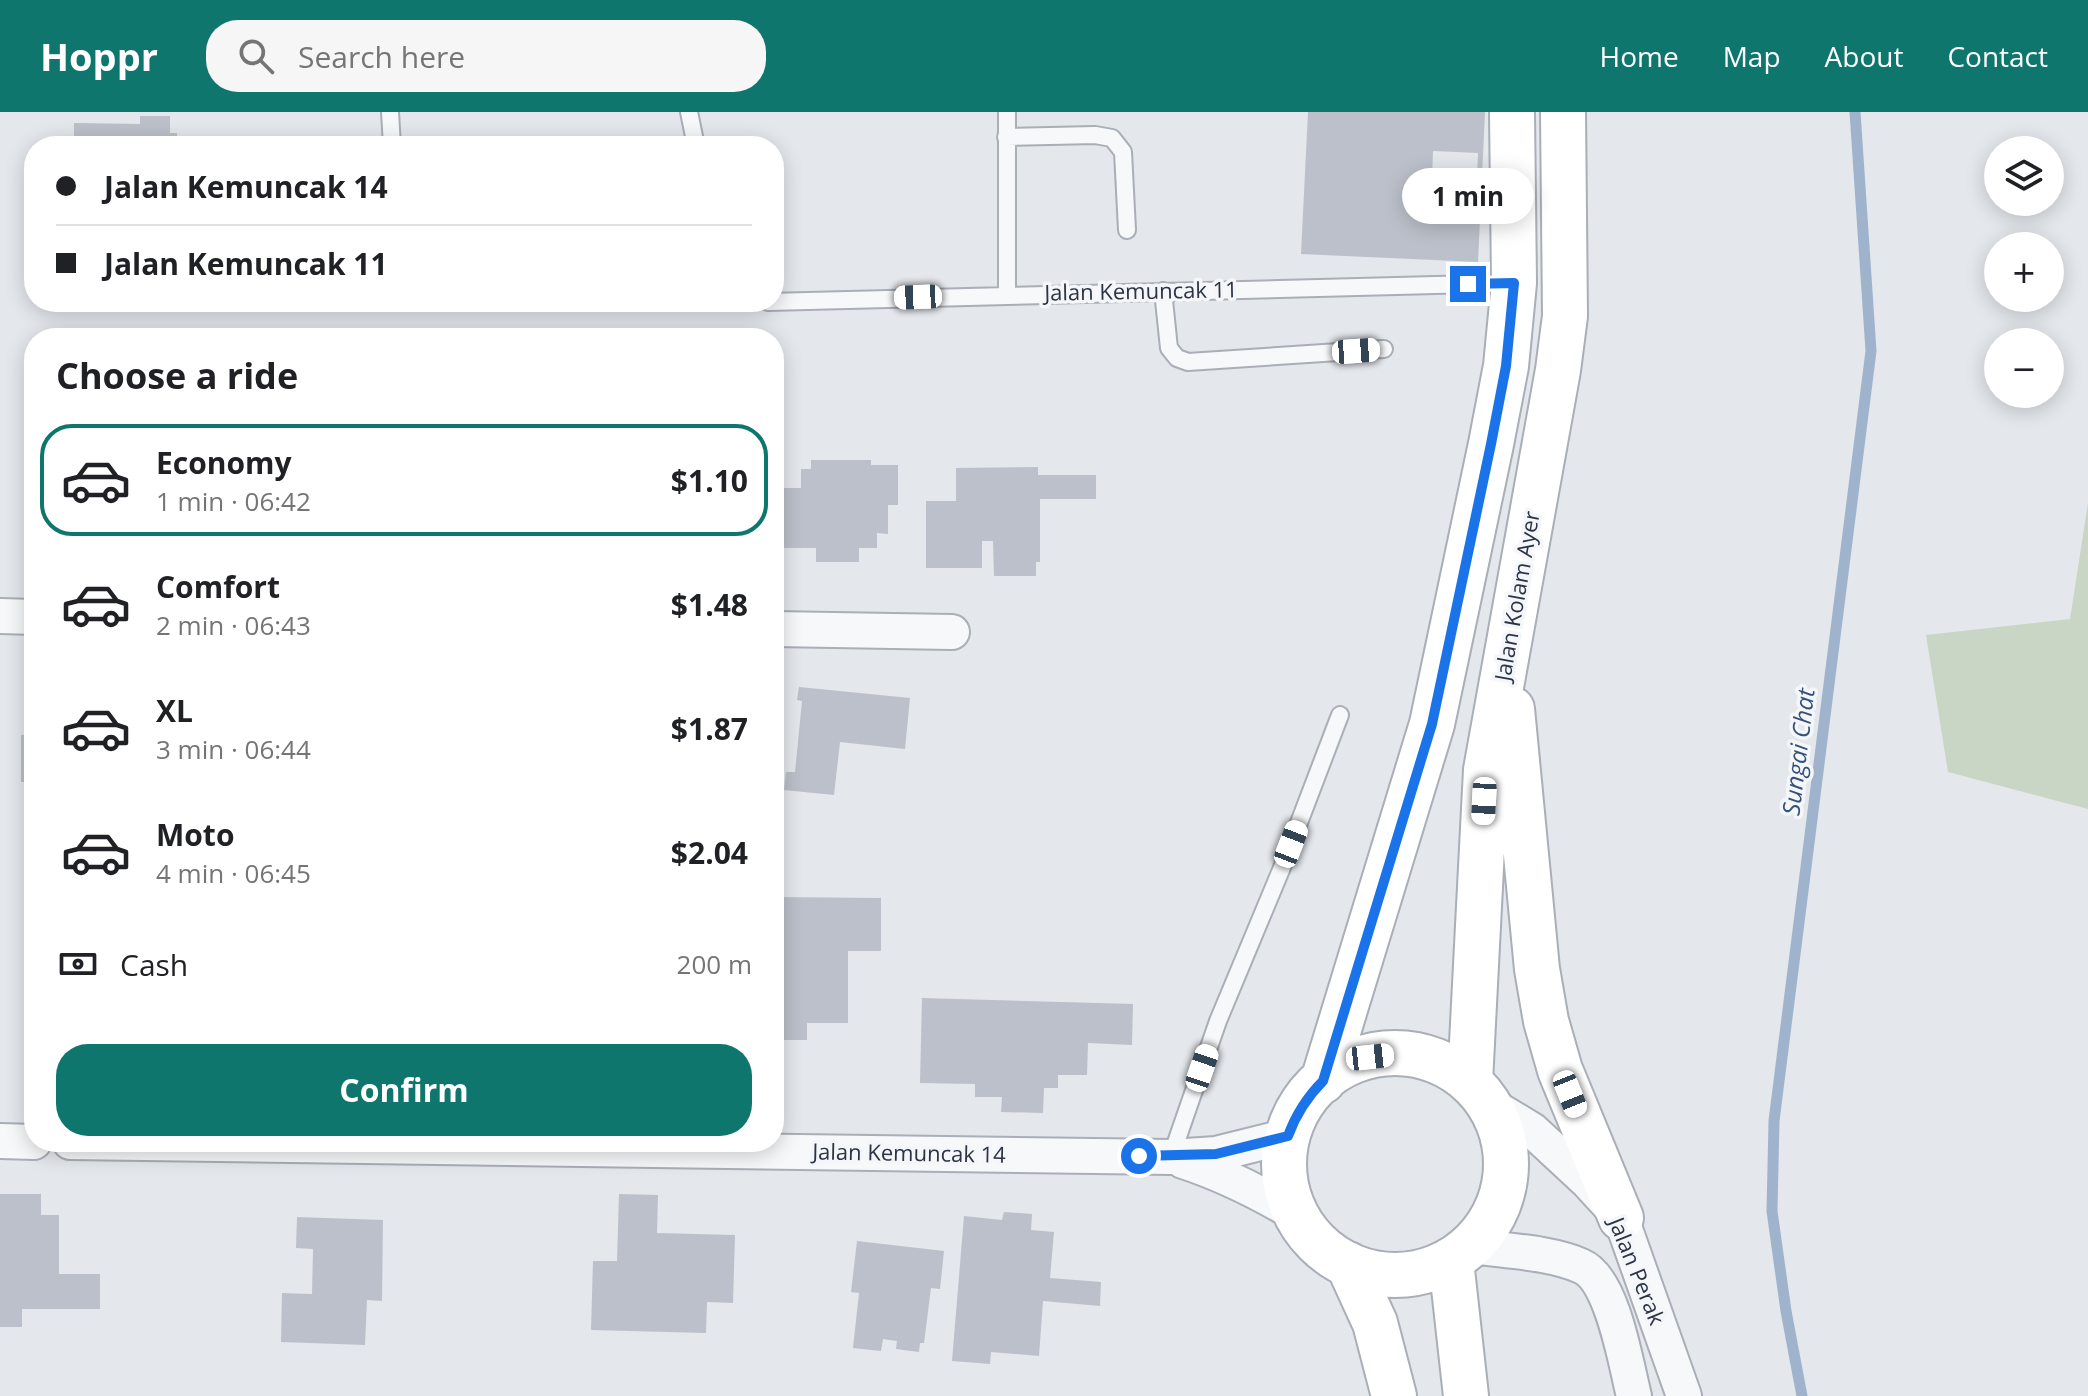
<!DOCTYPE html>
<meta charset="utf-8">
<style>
:root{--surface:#fff;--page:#f6f6f6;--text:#202124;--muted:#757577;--line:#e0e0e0;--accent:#0f766e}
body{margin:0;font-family:"Open Sans",sans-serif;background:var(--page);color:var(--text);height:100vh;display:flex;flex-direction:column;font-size:30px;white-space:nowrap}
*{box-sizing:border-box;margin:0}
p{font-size:26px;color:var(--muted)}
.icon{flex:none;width:44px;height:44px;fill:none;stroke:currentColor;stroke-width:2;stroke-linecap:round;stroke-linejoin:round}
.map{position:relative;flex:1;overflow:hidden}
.drawer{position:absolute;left:24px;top:216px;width:760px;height:824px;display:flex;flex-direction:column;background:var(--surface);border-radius:32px;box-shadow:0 4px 20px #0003}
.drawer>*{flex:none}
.top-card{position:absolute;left:24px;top:24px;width:760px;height:176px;border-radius:32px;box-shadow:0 4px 20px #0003;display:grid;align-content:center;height:176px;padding:0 32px;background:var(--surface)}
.controls{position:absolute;left:1984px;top:24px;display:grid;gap:16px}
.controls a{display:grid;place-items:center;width:80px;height:80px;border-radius:50%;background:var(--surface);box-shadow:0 4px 20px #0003;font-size:40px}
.end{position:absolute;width:36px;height:36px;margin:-18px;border:10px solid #1a73e8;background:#fff;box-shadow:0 0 0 4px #fff}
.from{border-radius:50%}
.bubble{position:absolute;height:56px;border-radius:28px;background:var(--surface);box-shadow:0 4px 20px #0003;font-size:26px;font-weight:700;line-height:56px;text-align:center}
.car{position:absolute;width:24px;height:48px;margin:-24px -12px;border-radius:10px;box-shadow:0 0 6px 2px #0007;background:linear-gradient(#fff 24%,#345 0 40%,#fff 0 76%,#345 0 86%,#fff 0)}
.top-card b{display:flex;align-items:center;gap:28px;height:76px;font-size:30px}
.top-card b+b{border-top:2px solid var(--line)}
.top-card i{width:20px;height:20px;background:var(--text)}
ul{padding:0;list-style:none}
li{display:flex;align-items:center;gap:24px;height:112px;margin:0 16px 12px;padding:0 16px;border:4px solid transparent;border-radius:32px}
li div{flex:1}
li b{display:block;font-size:30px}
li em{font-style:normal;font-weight:700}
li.selected{border-color:var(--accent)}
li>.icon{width:72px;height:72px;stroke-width:1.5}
h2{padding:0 32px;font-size:36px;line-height:96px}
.pay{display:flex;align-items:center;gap:20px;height:88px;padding:0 32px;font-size:30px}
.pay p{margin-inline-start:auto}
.action{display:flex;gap:16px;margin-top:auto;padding:16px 32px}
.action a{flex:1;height:92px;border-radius:32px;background:var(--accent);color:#fff;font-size:32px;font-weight:700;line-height:92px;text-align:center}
header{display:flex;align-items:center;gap:48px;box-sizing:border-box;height:112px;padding:0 40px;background:var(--accent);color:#fff}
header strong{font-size:38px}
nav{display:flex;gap:44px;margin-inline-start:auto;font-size:28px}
.search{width:560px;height:72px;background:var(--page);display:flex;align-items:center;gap:20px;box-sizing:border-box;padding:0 28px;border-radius:32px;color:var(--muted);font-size:30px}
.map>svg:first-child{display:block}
.green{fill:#c9d6c5}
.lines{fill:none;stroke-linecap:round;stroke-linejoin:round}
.stream{stroke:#9fb4cc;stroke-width:11}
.building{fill:#bbc0ca;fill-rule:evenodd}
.lane-casing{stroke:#a9aeb7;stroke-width:20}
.street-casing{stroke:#a9aeb7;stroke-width:38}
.secondary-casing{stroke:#a9aeb7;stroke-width:48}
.lane{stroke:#f7f8fa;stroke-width:16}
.street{stroke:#f7f8fa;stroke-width:34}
.secondary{stroke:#fff;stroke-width:44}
.route{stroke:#1a73e8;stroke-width:10}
.labels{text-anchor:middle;stroke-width:7;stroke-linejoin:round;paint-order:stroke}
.street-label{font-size:22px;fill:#2b3445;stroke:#f4f6f9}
.water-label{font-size:24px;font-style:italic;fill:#34527a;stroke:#f4f6f9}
</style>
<header>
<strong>Hoppr</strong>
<div class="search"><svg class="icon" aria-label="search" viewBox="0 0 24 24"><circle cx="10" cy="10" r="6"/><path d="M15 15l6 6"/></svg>Search here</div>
<nav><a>Home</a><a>Map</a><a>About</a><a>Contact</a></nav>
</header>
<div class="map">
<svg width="2088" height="1284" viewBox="0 0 2088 1284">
<rect width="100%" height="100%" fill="#e4e7ec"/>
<path class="green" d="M2088,391V697L1948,660L1926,523L2070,507Z"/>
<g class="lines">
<path class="stream" d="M1802,1284L1786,1199L1772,1099L1774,1009L1871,239L1855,0"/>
</g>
<path class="building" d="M1308,0H1485L1478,150L1301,142ZM1433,39L1478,41L1477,68L1432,66Z
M140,4H170V21H177V30L187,31V34H74V11L140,12Z
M82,219H160V226H82Z
M811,348H871V353H898V393H888V422L877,421V436H859V450H816V436H781V427H774V376H801V357H811Z
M1038,355V363H1096V387H1040V450H1036V464H994L993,429H982V456H926V389H956V356Z
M799,575L910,586L905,637L840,630L834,683L784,678L786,660H795L802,589L797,588Z
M21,623H34V670H21Z
M774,785L881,786V839H848V911H807V928H781V943H774Z
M922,886L1133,892L1132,933L1088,931L1087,963H1058V976H1044L1043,1001L1001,1000L1002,985H975V972L920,971Z
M27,919H34V943H27Z
M0,1082H41V1103H59V1162H100V1197H22V1215H0Z
M619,1082L658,1083L657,1121L735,1123L733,1191L707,1190L706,1221L591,1218L593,1149H617Z
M1004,1100L1032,1102L1031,1118L1054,1120L1050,1166L1101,1170L1100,1194L1043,1189L1039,1244L991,1240L990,1252L952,1249L964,1104L1002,1108Z
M297,1105L383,1108L382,1189L367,1188L365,1233L281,1230L282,1181L312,1182L313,1137L296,1136Z
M857,1129L944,1139L940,1177L931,1176L924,1231H920L919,1240L896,1237L897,1229L883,1227L881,1239L853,1236L859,1181L851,1180Z"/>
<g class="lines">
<g class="lane-casing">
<path id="lane" d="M390,0L392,34
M689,0L696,34
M1006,25L1095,23L1112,26L1123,40L1127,118
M1163,179L1169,236L1177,246L1188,250L1384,237
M1007,182V0
M768,190L1514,171
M1171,1045L1218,909L1281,758L1340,603"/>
</g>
<g class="street-casing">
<path id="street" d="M0,504L34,505
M774,517L952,520
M1489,992L1532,1018L1587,1069L1621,1106L1684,1284
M0,1029L34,1030
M70,1030L1171,1045L1216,1042L1288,1024
M1183,1049C1223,1062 1259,1080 1296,1102
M1471,1134C1505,1139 1550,1140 1581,1154C1613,1167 1626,1253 1634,1284"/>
</g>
<g class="secondary-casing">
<path id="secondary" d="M1512,597L1537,857L1546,909L1560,958L1621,1106
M1284 1052a111 111 0 1 1 222 0a111 111 0 1 1-222 0Z
M1323,969L1432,612L1491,332L1506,254L1514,171L1512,0
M1470,970L1486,658L1558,258L1565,204L1563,0
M1451,1149L1466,1284
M1348,1152L1375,1211L1394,1284"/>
</g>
<use href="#lane" class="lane"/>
<use href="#street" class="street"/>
<use href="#secondary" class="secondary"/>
</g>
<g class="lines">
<path class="route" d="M1139,1044L1216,1042L1288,1024C1296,1002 1306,986 1323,969L1432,612L1491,332L1506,254L1514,171L1468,172"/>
</g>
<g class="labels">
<g class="street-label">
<text transform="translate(1141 179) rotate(-1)" y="8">Jalan Kemuncak 11</text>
<text transform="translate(1517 484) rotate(-80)" y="8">Jalan Kolam Ayer</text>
<text transform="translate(909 1041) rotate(1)" y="8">Jalan Kemuncak 14</text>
<text transform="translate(1637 1159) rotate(68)" y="8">Jalan Perak</text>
</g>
<g class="water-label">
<text transform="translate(1799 640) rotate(-83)" y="8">Sungai Chat</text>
</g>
</g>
</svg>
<div class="controls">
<a><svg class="icon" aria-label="layers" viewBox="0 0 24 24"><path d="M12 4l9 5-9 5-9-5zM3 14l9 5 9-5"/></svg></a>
<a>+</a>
<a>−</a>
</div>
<i class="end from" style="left:1139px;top:1044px"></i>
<i class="end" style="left:1468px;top:172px"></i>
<div class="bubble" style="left:1402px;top:56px;width:132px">1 min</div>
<i class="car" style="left:918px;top:185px;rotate:268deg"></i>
<i class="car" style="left:1356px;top:239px;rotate:86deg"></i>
<i class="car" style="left:1484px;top:689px;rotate:183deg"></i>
<i class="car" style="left:1291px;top:732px;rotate:21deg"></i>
<i class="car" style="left:1370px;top:945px;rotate:84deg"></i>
<i class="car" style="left:1202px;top:956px;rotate:19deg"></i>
<i class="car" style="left:1570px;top:982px;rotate:158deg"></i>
<div class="top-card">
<b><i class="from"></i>Jalan Kemuncak 14</b>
<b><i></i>Jalan Kemuncak 11</b>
</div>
<section class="drawer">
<h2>Choose a ride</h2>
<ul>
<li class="selected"><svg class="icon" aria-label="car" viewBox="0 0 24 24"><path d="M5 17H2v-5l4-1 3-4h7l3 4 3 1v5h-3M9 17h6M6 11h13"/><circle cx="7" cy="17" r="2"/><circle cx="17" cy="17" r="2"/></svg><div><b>Economy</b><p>1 min · 06:42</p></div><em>$1.10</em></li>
<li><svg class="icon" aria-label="car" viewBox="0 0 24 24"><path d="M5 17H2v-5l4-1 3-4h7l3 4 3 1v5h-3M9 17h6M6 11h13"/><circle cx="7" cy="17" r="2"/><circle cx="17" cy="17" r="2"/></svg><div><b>Comfort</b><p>2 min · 06:43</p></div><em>$1.48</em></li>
<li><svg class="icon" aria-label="car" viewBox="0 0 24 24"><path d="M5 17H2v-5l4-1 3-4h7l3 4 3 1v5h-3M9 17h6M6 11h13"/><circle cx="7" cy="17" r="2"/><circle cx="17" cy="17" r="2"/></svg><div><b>XL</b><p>3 min · 06:44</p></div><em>$1.87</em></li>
<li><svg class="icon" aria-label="car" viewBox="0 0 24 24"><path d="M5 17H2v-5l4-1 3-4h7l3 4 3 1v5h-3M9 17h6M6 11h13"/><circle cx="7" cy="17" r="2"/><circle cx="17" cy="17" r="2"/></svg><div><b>Moto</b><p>4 min · 06:45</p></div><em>$2.04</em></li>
</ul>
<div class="pay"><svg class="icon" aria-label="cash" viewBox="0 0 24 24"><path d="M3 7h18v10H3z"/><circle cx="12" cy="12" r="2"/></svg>Cash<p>200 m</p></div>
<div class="action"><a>Confirm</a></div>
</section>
</div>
